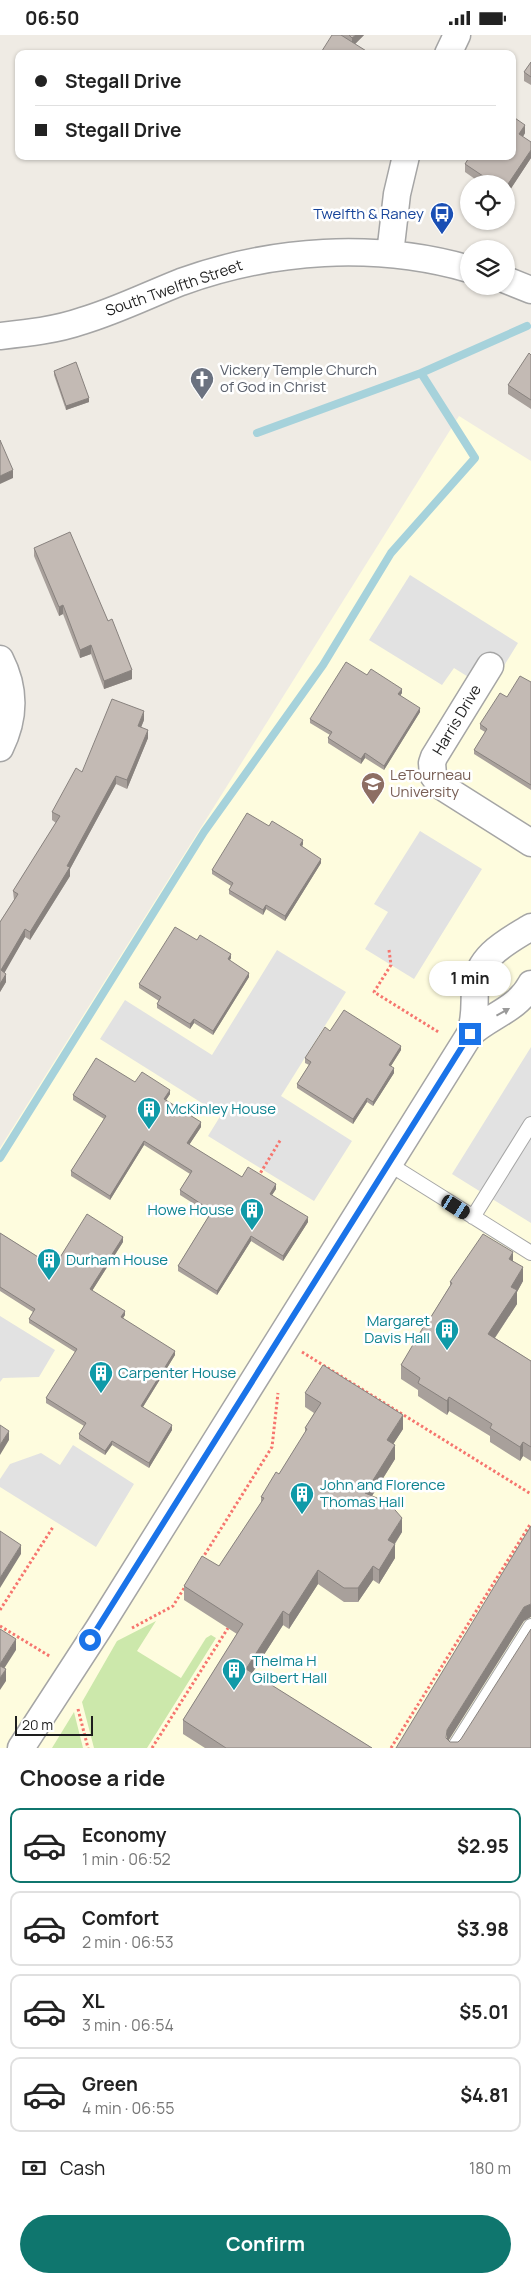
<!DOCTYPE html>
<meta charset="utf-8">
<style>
:root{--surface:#fff;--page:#f2f2f2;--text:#222;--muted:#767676;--line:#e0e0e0;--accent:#0f766e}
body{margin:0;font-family:Manrope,sans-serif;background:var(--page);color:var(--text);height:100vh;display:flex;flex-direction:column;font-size:19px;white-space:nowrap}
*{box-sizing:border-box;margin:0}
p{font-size:16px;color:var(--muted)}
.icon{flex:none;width:28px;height:28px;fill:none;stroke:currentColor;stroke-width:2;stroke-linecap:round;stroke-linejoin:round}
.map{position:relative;height:1713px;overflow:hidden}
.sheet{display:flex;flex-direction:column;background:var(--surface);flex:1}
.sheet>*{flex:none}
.banner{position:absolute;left:15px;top:15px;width:501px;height:110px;border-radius:10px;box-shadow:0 1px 4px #0004;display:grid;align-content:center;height:110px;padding:0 20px;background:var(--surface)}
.fabs{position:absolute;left:460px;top:140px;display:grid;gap:10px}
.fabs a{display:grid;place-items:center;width:55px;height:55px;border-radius:50%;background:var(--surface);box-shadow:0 1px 4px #0004;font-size:25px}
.scale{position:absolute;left:15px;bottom:12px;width:78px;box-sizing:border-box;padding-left:5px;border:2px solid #1e1e1e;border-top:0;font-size:14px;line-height:18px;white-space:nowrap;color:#1e1e1e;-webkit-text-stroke:4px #fff;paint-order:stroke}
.end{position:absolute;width:22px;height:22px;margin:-11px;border:6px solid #1a73e8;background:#fff;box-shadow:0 0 0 2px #fff}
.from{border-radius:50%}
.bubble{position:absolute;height:35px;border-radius:18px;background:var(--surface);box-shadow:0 1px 4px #0004;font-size:16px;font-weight:700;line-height:35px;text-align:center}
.car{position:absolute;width:15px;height:30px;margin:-15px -8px;border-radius:6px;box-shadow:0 0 4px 1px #0007;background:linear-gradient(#222 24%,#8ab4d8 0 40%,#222 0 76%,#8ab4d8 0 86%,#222 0)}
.banner b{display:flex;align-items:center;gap:18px;height:48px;font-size:19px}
.banner b+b{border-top:1px solid var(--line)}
.banner i{width:12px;height:12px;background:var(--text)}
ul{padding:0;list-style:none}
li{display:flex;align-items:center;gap:15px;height:75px;margin:0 10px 8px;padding:0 10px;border:2px solid var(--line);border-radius:10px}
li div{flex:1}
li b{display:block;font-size:19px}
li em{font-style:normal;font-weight:700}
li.on{border-color:var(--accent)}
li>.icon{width:45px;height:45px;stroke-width:1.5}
h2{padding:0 20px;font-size:22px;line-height:60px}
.pay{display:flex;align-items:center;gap:12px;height:55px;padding:0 20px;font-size:19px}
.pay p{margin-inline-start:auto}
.cta{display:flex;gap:10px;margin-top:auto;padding:10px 20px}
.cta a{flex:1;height:58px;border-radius:30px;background:var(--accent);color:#fff;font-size:20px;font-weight:700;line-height:58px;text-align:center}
.status{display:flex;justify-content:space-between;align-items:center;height:35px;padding:0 25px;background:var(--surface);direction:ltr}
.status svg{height:14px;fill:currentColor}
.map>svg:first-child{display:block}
.education{fill:#fefcde}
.grass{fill:#cce8ab}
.parking{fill:#e2e2e2}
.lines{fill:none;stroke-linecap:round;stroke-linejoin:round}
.stream{stroke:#a6d2db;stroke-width:8}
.lane-casing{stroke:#a5a5a5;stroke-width:16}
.street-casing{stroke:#a5a5a5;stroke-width:29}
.path{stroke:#f6756e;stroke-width:3;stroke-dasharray:2.5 2.5;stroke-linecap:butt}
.lane{stroke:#fff;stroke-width:14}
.street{stroke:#fff;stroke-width:26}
.wall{fill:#a8a09b}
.shaded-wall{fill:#88827e}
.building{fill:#c3bab4;stroke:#88827e}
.oneway{fill:#9a9a9a}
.route{stroke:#1a73e8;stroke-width:6}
.labels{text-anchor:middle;stroke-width:5;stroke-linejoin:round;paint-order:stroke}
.transit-label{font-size:15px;fill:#164399;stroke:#fff;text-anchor:end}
.street-label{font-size:15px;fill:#1e1e1e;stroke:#fff}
.worship-label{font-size:15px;fill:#5b616d;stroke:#fff;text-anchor:start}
.education-label{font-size:15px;fill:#785e54;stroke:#fff;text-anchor:start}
.culture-label{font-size:15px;fill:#0d838f;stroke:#fff;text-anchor:start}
</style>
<div class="status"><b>06:50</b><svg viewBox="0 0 49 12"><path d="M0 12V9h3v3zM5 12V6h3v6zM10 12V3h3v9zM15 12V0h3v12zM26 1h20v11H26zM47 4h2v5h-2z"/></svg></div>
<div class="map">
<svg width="531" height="1713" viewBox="0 0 531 1713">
<rect width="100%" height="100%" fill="#efebe4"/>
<path class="education" d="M459,381L531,426V1713H0V1113Z"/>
<path class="grass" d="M156,1586L137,1616L181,1643L206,1603L211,1600L216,1603L147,1713H94L82,1667L117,1606Z
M74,1677L83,1713H52Z"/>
<path class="parking" d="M410,540L518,608L489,655L454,633L442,650L369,605Z
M420,796L482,834L414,944L365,914L388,877L374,869Z
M277,915L346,957L281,1061L352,1106L314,1166L208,1101L221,1080L100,1004L125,965L212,1020Z
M531,1012V1188L452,1139Z
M0,1281L55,1315L39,1342L3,1343L0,1347Z
M73,1410L134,1449L96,1512L0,1452V1444L10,1429L41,1418L60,1430Z"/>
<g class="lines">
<path class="stream" d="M257,398L421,338
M0,1123L204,797L323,630L391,518L475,423L421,338L527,291"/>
<g class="lane-casing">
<path id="lane" d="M389,1129L531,1218
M473,1182L531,1089
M454,1713L531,1591"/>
</g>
<g class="street-casing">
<path id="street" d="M448,19L457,0
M390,219L397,159L406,121
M506,245L531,255
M0,301C28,298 56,295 82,286C116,276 148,260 181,247C272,214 375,207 469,234
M0,624C15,653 15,683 0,713
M490,631L434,722L432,728L433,740L441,751L531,808
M470,999C491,980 517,975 531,949
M21,1713L99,1593L470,999C476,983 474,968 475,952C479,920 507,907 531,892"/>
</g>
<path class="path" d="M389,915L391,930L374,957L440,998
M258,1142L281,1104
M302,1317L531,1459
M202,1524L272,1412L278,1358
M0,1575L53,1492
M0,1591L51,1622
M132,1593L173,1571L186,1550
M78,1674L88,1713
M152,1713L228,1593
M391,1713L531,1488"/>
<use href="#lane" class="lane"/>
<use href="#street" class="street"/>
</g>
<path class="wall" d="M332,0H364L355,9Z
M531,27V50L524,46V37Z
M512,81L525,98L523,102L531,123L506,161V149H482L465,137V129Z
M531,320V374L508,359V350Z
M54,336L89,367L66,375L54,340Z
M34,513L132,644L104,654L91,619L80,623L63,579L59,581L34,521Z
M367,640L402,658L400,660L420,677L384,735L365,723L361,729L328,708V703L330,700L310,688V684Z
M531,647V755L474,719V715L485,697L480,694V689L507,662Z
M144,685L141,692L148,703L127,754L116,749L70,834V841L30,905L25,902L4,937L6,947L0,957V887L14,865L13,856L56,788L52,785V777L82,737Z
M269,791L303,809L302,812L321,828L285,886L266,874L263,880L229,859V855L231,851L212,839V835Z
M197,905L231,923L229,926L249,942L213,1000L194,988L190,994L157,973V969L159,966L139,953V949Z
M330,996L401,1015L391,1031L394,1038L373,1071L367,1067L353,1089L297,1053V1049L309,1030L305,1028V1023Z
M135,1047L170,1059L166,1065L201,1092L189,1110L242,1142L276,1154L272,1160L308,1187L283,1226L251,1206L217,1260L178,1236V1231L210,1179L180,1160V1155L190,1139L144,1110L110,1165L71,1141V1136L104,1084L73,1065V1060Z
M0,1198L54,1232L123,1207L92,1256L125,1280L123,1283L175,1320L143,1372L172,1395L149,1433L112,1410L105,1420L79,1404V1399L84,1391L46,1368V1363L75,1317L29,1288V1284L33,1277L0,1256Z
M513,1226L523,1246L517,1257V1269L495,1303L531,1326V1426L523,1421L520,1426L490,1407V1401L449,1376L447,1380L418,1361V1355L401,1344V1330L450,1251V1247Z
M305,1358L403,1394L393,1409L395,1424L372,1461L402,1497L395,1509V1523L379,1549L373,1545L358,1567H344L318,1549L289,1594L283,1590L252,1638L372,1713H205L183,1699V1685L237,1599L184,1565V1551L219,1531L261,1468V1462L279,1439L305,1398V1393L314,1378L305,1372Z"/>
<path class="shaded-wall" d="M356,0H364L352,12V3Z
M525,90V98L519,108V99Z
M531,115V123L506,161V152Z
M89,363V367L66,375V371Z
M13,435V443L0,449V441Z
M63,570V579L59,581V572Z
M91,610V619L80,623V615Z
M132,635V644L104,654V646Z
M402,654V658L398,664V659Z
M420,673V677L384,735V731Z
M144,676V685L138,700V691Z
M148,695V703L127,754V745Z
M365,718V723L361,729V724Z
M116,741V749L70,834V841L30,905V897L67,831Z
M303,805V809L300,815V810Z
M321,824V828L285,886V881Z
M266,870V874L263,880V875Z
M25,894V902L1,944V935Z
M231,919V923L228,929V924Z
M249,938V942L213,1000V996Z
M6,939V947L0,957V949Z
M194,984V988L190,994V989Z
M401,1011V1015L389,1034V1030Z
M394,1033V1038L373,1071V1067Z
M170,1055V1059L164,1068V1064Z
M367,1063V1067L353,1089V1084Z
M201,1087V1092L187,1113V1108Z
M144,1106V1110L110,1165V1161Z
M276,1149V1154L270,1163V1159Z
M308,1182V1187L283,1226V1221Z
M251,1201V1206L217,1260V1256Z
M123,1202V1207L90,1259V1254Z
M513,1217V1231L509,1224Z
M523,1232V1246L517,1257V1269L488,1313V1299L511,1252Z
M125,1276V1280L121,1286V1282Z
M175,1316V1320L141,1375V1371Z
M449,1362V1376L447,1380V1366Z
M403,1380V1394L387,1419V1405Z
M172,1390V1395L149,1433V1428Z
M9,1396V1405L0,1420V1410Z
M112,1406V1410L105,1420V1416Z
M523,1407V1421L520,1426V1412Z
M395,1410V1424L365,1472V1458Z
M402,1483V1497L388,1519V1505Z
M395,1509V1523L379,1549V1535Z
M21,1510V1519L0,1553V1543Z
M373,1531V1545L358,1567V1553Z
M318,1535V1549L289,1594V1580Z
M531,1569V1582L524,1586L447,1708V1695L524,1572Z
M283,1576V1590L246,1648V1634Z
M16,1604V1615L0,1640V1629Z
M6,1634V1646L0,1655V1643Z"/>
<path class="building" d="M332,0H341L371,19H320Z
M349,0H356L352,3Z
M531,27V42L524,37Z
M512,81L525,90L519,99L531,107V115L506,152V149H495L465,129L470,121H512Z
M529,318L531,320V365L508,350Z
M76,327L89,363L66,371L54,336Z
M0,405L13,435L0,441Z
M70,497L108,586L112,584L132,635L104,646L91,610L80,615L63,570L59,572L34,513Z
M346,627L367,640L371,634L402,654L398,659L420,673L384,731L365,718L361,724L328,703L332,697L310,684Z
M520,641L531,647V750L474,715L487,694L480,689L500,658L507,662Z
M112,664L144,676L138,691L148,695L127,745L116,741L67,831L70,832L30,897L25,894L1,935L6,939L0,949V887L18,859L13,856L60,781L52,777L76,733L82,737Z
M247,778L269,791L272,786L303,805L300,810L321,824L285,881L266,870L263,875L229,855L233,848L212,835Z
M175,892L197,905L200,900L231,919L228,924L249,938L213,996L194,984L190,989L157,969L161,962L139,949Z
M344,975L401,1011L389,1030L394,1033L373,1067L367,1063L353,1084L297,1049L311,1027L305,1023L325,992L330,996Z
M96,1023L135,1047L142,1037L170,1055L164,1064L201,1087L187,1108L242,1142L248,1132L276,1149L270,1159L308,1182L283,1221L251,1201L217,1256L178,1231L212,1176L180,1155L192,1136L144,1106L110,1161L71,1136L106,1081L73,1060Z
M87,1179L123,1202L90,1254L125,1276L121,1282L175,1316L141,1371L172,1390L149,1428L112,1406L105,1416L79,1399L86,1388L46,1363L77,1314L29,1284L35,1274L0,1252V1198L54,1232Z
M483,1199L513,1217L509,1224L523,1232L511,1252L517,1255L488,1299L531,1326V1412L523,1407L520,1412L490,1393L492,1389L449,1362L447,1366L418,1348L420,1343L401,1330L428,1284L429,1285L452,1248L450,1247Z
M323,1330L403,1380L387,1405L395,1410L365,1458L389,1468L402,1483L388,1505L395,1509L379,1535L373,1531L358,1553H344L318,1535L289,1580L283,1576L246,1634L372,1713H226L183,1685L243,1589L184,1551L202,1521L219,1531L264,1463L261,1462L276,1437L279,1439L307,1394L305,1393L321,1368L305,1358Z
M0,1390L9,1396L0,1410Z
M531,1491V1569L524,1572L447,1695L446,1703L450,1707H458L461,1704L531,1594V1713H396Z
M0,1496L21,1510L0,1543Z
M0,1594L16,1604L0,1629Z
M0,1631L6,1634L0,1643Z"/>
<defs><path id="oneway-solid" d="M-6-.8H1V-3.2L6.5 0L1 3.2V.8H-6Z" transform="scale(1.25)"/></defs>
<use class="oneway" href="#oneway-solid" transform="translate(503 977) rotate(-29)"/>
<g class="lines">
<path class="route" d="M90,1605L470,999"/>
</g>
<defs>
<g id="bus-pin" transform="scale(1.25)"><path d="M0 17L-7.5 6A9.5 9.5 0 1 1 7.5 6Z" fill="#1a4fb4" stroke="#fff"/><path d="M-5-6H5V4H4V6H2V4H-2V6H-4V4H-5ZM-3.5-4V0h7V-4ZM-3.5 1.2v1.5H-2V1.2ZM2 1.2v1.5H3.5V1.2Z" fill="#fff"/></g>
<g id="church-pin" transform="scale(1.25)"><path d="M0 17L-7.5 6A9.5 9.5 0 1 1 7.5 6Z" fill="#6b7280" stroke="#fff"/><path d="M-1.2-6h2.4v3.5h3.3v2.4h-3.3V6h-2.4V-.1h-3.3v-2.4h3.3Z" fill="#fff"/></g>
<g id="university-pin" transform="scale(1.25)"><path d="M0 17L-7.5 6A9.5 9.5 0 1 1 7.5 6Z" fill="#8d6e63" stroke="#fff"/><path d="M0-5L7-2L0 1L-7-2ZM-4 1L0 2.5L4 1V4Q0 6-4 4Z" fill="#fff"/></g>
<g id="building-pin" transform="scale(1.25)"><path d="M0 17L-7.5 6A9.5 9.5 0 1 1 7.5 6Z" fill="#0f9aa8" stroke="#fff"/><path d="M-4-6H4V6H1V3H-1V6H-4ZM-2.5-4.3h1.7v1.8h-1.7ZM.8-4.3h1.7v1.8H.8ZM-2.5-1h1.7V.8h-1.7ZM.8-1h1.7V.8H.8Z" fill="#fff"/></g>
</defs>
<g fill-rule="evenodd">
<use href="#bus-pin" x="442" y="179"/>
<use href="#church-pin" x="202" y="344"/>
<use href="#university-pin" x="373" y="749"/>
<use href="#building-pin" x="149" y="1074"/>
<use href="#building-pin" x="252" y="1175"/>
<use href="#building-pin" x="49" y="1225"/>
<use href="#building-pin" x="447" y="1295"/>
<use href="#building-pin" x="101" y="1338"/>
<use href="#building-pin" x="302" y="1459"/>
<use href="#building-pin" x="234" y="1635"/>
</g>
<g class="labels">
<g class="transit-label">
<text x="424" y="184">Twelfth &amp; Raney</text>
</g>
<g class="street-label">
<text transform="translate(174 253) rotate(-19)" y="5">South Twelfth Street</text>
<text transform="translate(457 685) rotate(-59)" y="5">Harris Drive</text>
</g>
<g class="worship-label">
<text x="220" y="340">Vickery Temple Church<tspan x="220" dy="17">of God in Christ</tspan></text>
</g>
<g class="education-label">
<text x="390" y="745">LeTourneau<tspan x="390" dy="17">University</tspan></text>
</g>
<g class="culture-label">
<text x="166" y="1079">McKinley House</text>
<text x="234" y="1180" text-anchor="end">Howe House</text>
<text x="66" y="1230">Durham House</text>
<text x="430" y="1291" text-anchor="end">Margaret<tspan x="430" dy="17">Davis Hall</tspan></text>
<text x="118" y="1343">Carpenter House</text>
<text x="320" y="1455">John and Florence<tspan x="320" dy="17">Thomas Hall</tspan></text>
<text x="252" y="1631">Thelma H<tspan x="252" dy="17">Gilbert Hall</tspan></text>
</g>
</g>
</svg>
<div class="fabs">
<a><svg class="icon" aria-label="locate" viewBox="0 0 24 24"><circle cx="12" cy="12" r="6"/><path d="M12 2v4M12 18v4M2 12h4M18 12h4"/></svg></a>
<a><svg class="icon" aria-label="layers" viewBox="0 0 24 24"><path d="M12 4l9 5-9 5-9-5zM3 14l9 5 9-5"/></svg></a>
</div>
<div class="scale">20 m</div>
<i class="end from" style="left:90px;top:1605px"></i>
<i class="end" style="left:470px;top:999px"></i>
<div class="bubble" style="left:429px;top:926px;width:82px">1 min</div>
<i class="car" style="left:456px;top:1172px;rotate:122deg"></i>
<div class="banner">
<b><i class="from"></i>Stegall Drive</b>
<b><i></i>Stegall Drive</b>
</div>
</div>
<section class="sheet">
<h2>Choose a ride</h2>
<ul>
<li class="on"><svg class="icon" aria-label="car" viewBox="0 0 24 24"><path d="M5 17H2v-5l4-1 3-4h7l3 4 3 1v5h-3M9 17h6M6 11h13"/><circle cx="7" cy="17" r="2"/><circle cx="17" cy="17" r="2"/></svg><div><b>Economy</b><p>1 min · 06:52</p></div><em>$2.95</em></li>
<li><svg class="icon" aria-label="car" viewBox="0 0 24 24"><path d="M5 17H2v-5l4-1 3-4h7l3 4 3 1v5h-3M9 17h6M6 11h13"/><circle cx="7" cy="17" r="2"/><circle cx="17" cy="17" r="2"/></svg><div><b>Comfort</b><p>2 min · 06:53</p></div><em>$3.98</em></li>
<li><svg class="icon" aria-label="car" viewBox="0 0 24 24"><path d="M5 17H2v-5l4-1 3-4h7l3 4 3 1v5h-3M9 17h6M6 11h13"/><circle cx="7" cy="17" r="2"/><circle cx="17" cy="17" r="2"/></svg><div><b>XL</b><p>3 min · 06:54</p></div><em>$5.01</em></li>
<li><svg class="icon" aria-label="car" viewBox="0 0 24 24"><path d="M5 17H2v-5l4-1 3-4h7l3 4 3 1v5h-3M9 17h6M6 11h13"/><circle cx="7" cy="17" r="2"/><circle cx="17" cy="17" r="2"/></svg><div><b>Green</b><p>4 min · 06:55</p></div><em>$4.81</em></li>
</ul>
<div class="pay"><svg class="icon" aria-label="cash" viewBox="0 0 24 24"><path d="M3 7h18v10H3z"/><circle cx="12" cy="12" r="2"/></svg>Cash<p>180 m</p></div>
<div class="cta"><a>Confirm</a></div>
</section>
